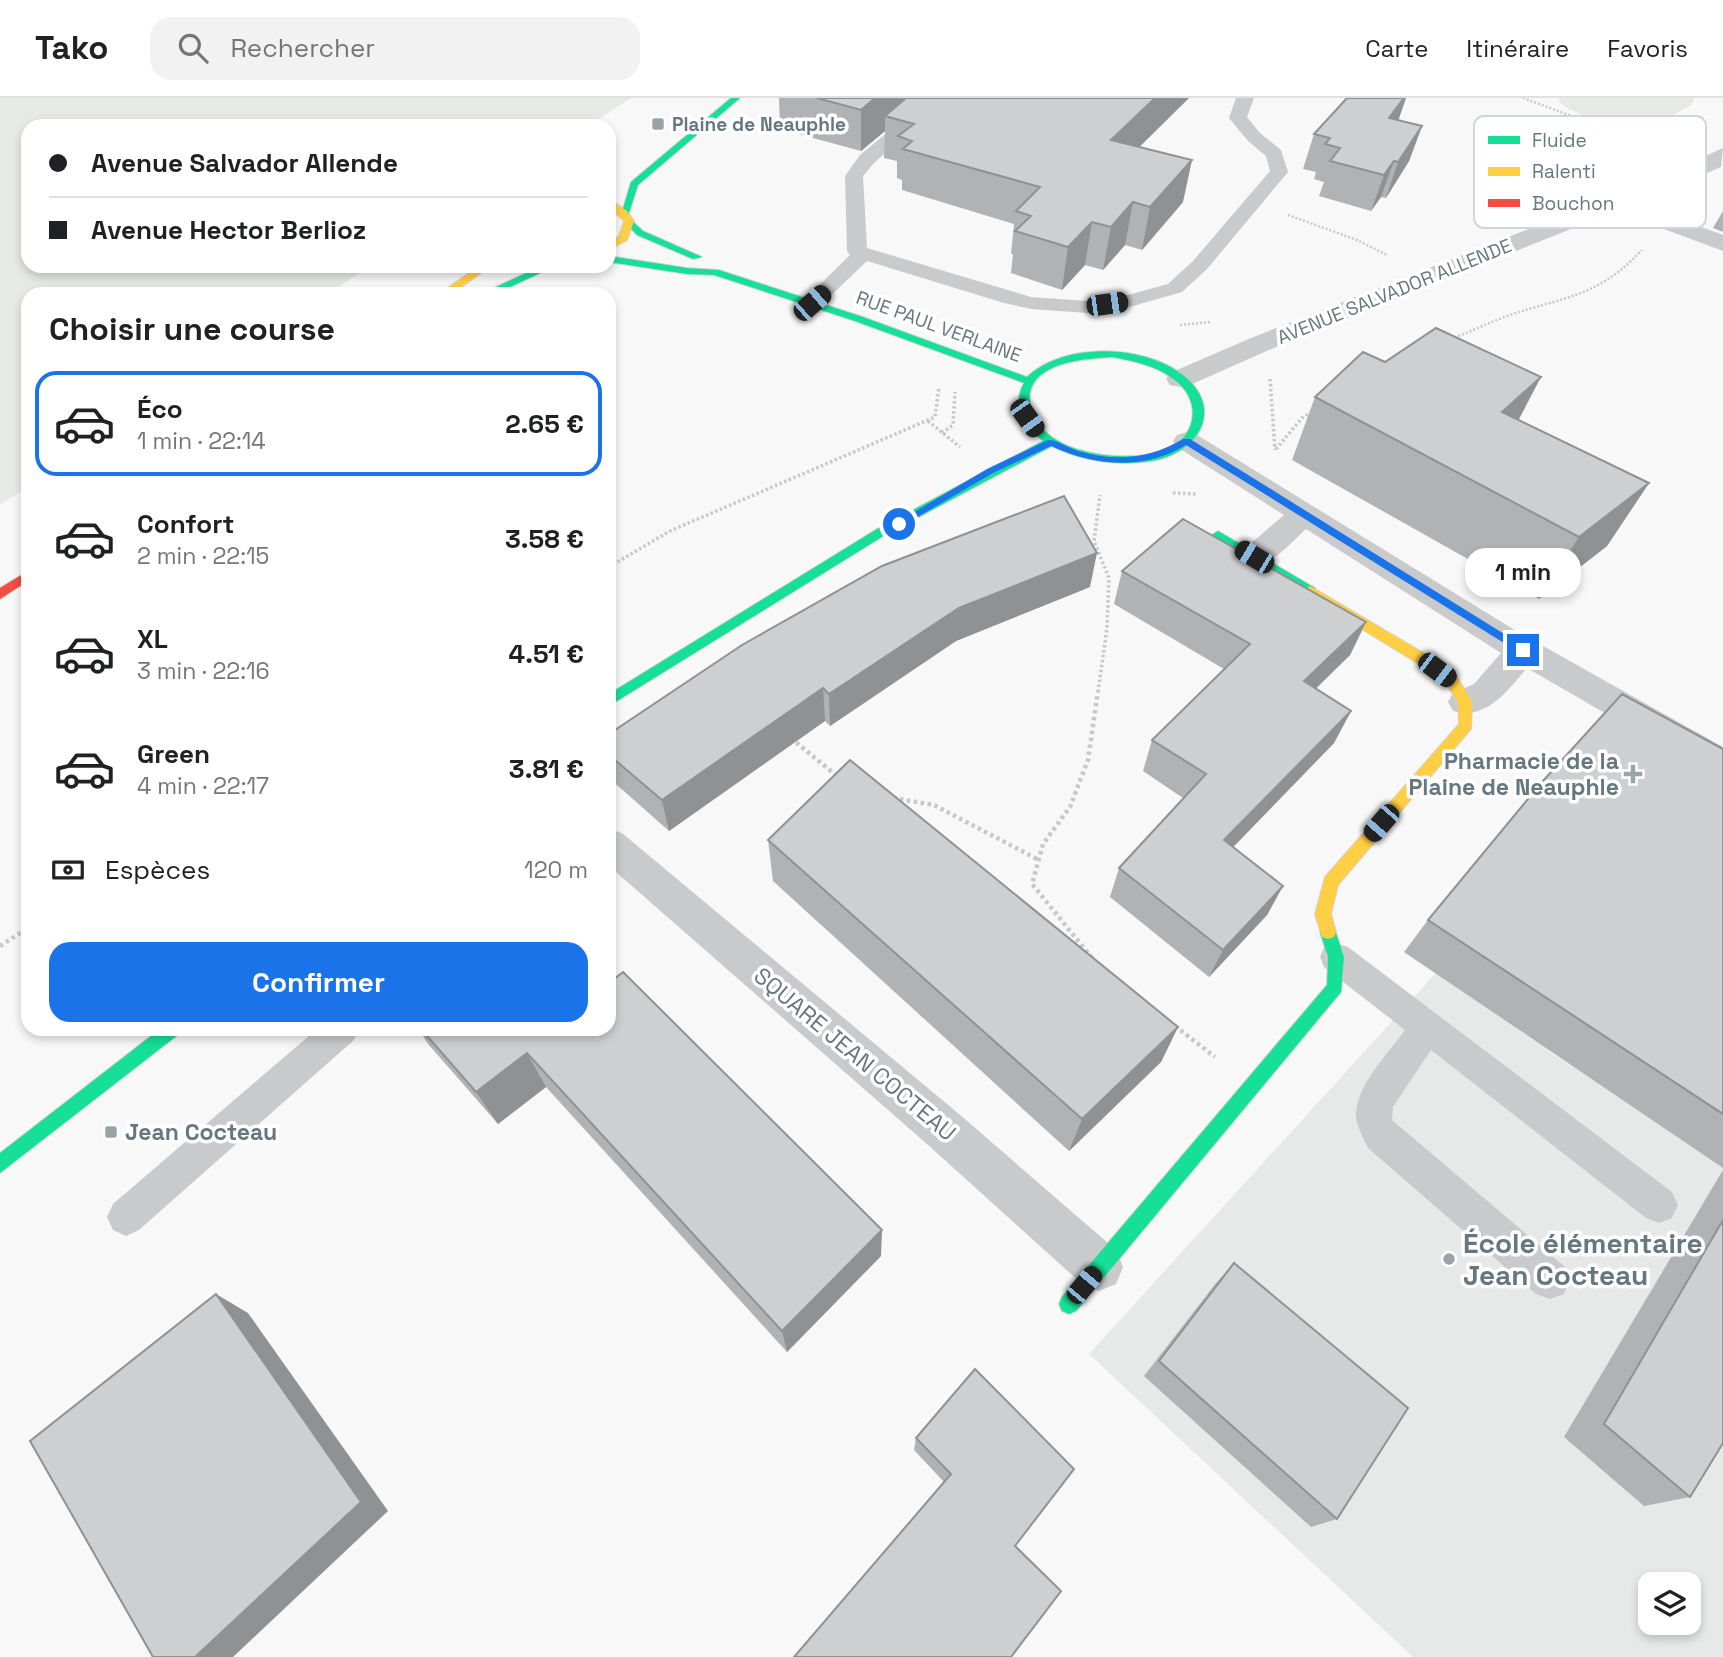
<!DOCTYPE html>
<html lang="fr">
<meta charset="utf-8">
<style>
:root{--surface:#fff;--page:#f2f2f2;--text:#202124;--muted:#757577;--line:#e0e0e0;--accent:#1a73e8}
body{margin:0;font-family:"Space Grotesk",sans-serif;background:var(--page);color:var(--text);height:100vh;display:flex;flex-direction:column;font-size:26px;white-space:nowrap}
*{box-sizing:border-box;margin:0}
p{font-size:23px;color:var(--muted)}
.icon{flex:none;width:38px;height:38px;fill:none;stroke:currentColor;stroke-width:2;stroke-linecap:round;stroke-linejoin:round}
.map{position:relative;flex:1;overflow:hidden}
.sheet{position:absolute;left:21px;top:189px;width:595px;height:749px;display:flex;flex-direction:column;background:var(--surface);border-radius:21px;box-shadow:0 4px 10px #0003}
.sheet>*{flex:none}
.guide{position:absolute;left:21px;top:21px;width:595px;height:154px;border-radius:21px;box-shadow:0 4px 10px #0003;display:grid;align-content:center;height:154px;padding:0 28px;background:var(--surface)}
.controls{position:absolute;left:1638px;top:1474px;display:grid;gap:14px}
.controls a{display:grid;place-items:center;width:63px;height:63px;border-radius:14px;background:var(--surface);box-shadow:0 4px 10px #0003;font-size:35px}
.end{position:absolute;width:32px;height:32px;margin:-16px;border:9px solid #1a73e8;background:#fff;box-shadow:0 0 0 4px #fff}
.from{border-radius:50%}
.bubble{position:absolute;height:49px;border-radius:21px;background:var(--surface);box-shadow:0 4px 10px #0003;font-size:23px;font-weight:600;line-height:49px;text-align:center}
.car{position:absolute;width:21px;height:42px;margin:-21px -10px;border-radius:9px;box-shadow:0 0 5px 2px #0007;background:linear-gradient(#222 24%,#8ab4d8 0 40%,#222 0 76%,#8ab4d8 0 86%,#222 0)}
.guide b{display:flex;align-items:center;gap:24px;height:66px;font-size:26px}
.guide b+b{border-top:2px solid var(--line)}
.guide i{width:18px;height:18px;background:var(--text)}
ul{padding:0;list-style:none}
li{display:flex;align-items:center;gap:21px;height:105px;margin:0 14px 10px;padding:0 14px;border:4px solid transparent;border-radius:21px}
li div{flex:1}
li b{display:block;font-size:26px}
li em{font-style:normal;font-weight:600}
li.current{border-color:var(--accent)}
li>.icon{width:63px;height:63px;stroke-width:1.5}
h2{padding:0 28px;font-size:32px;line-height:84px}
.pay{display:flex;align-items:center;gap:18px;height:77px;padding:0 28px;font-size:26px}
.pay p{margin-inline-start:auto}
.button{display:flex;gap:14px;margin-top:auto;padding:14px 28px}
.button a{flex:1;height:80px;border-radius:21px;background:var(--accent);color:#fff;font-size:28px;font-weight:600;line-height:80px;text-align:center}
header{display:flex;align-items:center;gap:42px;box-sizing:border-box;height:98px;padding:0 35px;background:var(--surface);border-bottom:2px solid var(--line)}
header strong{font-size:33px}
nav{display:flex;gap:38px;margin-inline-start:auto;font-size:24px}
.search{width:490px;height:63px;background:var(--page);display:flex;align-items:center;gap:18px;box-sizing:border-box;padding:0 24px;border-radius:21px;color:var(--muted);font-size:26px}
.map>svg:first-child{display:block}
.built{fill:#e7e9e8;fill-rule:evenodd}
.green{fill:#e7e9e5}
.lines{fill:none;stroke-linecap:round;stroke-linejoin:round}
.fast-casing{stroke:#d4d5d6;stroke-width:2}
.slow-casing{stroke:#d4d5d6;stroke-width:2}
.jam-casing{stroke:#d4d5d6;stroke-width:2}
.path-far2{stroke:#c7c8c9;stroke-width:2.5;stroke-dasharray:2 2;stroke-linecap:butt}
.path-far1{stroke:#c7c8c9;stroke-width:3.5;stroke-dasharray:2.5 2.5;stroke-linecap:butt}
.path{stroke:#c7c8c9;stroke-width:4.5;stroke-dasharray:3.5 3.5;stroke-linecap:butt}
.lane{fill:#c9cacb;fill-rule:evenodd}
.street{fill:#c9cacb;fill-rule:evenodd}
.fast{fill:#16e098;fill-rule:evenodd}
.slow{fill:#ffcf43;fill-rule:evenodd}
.jam{fill:#f24e42;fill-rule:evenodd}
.wall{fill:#b0b2b3}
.shaded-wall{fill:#909192}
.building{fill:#cdcfd0;stroke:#909192;stroke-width:2}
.route{fill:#1a73e8}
.poi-dot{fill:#99a4aa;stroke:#fff;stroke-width:2.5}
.labels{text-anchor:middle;stroke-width:7;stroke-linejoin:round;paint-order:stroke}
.far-poi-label{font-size:19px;font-weight:bold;fill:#667780;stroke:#fff;text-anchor:start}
.far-street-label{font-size:19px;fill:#667780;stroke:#fff}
.poi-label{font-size:23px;font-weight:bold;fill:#667780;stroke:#fff;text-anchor:end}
.street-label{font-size:23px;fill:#667780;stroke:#fff}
.near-poi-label{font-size:28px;font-weight:bold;fill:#667780;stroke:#fff;text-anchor:start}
.key{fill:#fff;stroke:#d1d6d9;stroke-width:2}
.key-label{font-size:19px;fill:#667780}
</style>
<header>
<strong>Tako</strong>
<div class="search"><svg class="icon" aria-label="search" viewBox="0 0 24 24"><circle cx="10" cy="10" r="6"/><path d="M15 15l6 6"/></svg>Rechercher</div>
<nav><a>Carte</a><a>Itinéraire</a><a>Favoris</a></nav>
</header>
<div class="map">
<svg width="1723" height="1559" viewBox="0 0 1723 1559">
<rect width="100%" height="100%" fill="#f8f8f8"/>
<path class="built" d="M1436,875L1556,958L1723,1067V1559H1413L1089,1256ZM1650,1486H1689V1524H1650Z"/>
<path class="green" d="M0,0H631L588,28H28V168H371L327,196H28V389L0,407Z
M1559,0H1693L1694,3L1690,8C1679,13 1667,21 1655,24C1624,33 1584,22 1559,4Z"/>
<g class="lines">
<g class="fast-casing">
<path id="fast" d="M731,0H740L638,87L629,115L621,117L631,84Z
M629,120L643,133L702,159L693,161L637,137L624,123Z
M609,158L687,170L719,172L863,219L1027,279C1064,244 1143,246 1183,277C1226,311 1198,356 1151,363C1119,368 1081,363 1052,348L885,437L609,608V596L877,431L1043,343C1026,329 1011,307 1024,285L855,223L714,177L687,176L609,164ZM1112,259C1133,263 1154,267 1172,280C1206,303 1196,345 1157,355C1125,362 1080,358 1053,340C1042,332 1032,320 1030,306C1025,264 1084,261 1112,259Z
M541,168H555L495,196H481Z
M1218,433L1315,490V496H1305L1214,440L1212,437Z
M1328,827L1334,829L1344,859L1341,894L1076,1213L1069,1216L1062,1213L1059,1206L1062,1199L1327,887L1328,859L1320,834L1322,829Z
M160,931H182L179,936L0,1075V1055Z"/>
</g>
<g class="slow-casing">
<path id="slow" d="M609,101L627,113L634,123L627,142L609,152V145L619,138L624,123L609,109Z
M479,168H491L451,196H439Z
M1310,488L1427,557L1457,579L1472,604L1471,631L1338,787L1331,816L1336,834L1334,839L1328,841L1322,839L1315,816L1325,779L1459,626L1458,604L1447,587L1417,565L1305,496L1303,493Z"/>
</g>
<g class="jam-casing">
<path id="jam" d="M28,473V483L0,501V490Z"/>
</g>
<path class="path-far2" d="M1523,0L1593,26L1665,43
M1288,117L1357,142L1387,157
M1180,227L1210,224
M1451,241C1470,234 1488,225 1507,218C1565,198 1597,200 1642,152"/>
<path class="path-far1" d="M1270,281L1275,352
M928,323L960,349
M942,335L953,327L955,294
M1276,351L1302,320L1313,313
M1173,395L1196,396
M609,469L670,433L935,319L939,289
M1098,594L1107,530L1109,480L1094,443L1100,397"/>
<path class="path" d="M791,640L838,679
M893,700L934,707L1039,762
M0,848L28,830
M1092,860L1032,786L1043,746L1070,709L1088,662L1098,593
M1175,928L1215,959"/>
<path class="lane" d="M929,0H948L874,65L863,78L867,150L1031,199L1087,203L1124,198L1168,186L1193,163L1270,73L1266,58L1248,43L1229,20L1236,0H1254L1247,19L1260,35L1281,52L1288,74L1207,171L1182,194L1126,210L1087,215L1031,211L1004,205L867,163L819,209H805L801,205L805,201L850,157L847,153L845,78L860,57Z
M1336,845L1348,849L1672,1094L1678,1107L1672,1120L1659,1125L1646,1120L1431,952L1393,1009L1392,1022L1564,1168L1569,1182L1564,1196L1550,1201L1536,1196L1368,1050C1364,1041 1357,1029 1356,1019C1355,988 1388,956 1405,932L1324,869L1320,859L1324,849Z
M317,931H359L354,942L139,1132L126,1138L113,1132L107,1119L113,1106Z"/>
<path class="street" d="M1723,50L1721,69L1646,101L1680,121L1723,137V153L1664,131L1626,109L1269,252L1190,287L1180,289L1170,287L1166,281L1170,275L1251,240L1643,86Z
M1187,334L1197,337L1518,534L1723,649V680L1710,676L1527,570C1508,592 1486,623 1453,613L1448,604L1453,595L1474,586L1501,555L1306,431C1288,447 1268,474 1243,466L1238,459L1243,452L1284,417L1177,349L1173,343L1177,337Z
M609,731L622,735L959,1016L1116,1152L1123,1169L1116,1186L1099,1193L1082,1186L927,1046L609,768Z"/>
<use href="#fast" class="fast"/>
<use href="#slow" class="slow"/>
<use href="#jam" class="jam"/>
</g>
<path class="wall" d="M779,0H1189L1139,49L1183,104L1142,152L1125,147L1103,172L1085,167L1062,192L1011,175L1013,156H1011L1014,126L902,92V82L897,80V63L884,60L885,33L861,53L780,31Z
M1347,0H1406L1398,22L1422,28L1409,63L1386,100L1381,99L1371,113L1319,98L1324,84L1314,81L1316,74L1303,71L1314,36Z
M1723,113V134L1713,130Z
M1315,299L1519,322L1649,385L1607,448L1539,501L1292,362Z
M1122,473L1366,524L1350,557L1315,591L1351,613L1334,645L1233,749L1283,788L1267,817L1209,879L1110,799L1119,770L1183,700L1143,673L1152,642L1224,571L1114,506Z
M1090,489L956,543L830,628L825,623L669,733L609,680V636Z
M1723,651V1070L1404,854L1428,822Z
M768,742L1178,929L1161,964L1069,1053L773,783Z
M418,931H609L881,1158L787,1254L546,989L498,1026L429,947Z
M1723,1072V1345L1690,1399L1644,1408L1564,1339Z
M1234,1165L1337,1421L1311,1429L1144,1278L1216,1185Z
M975,1271L1015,1448L944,1384L914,1352L916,1340Z"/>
<path class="shaded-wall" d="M875,0H925L885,18V33L861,53V12Z
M1155,0H1189L1105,83L1111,42Z
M1404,0H1406L1396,29L1389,20Z
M1422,28L1409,63L1386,100L1398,64Z
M1192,62L1183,104L1142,152L1150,109Z
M1394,63L1381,99L1371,113L1384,77Z
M1133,104L1125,147L1103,172L1111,129Z
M1092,124L1085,167L1062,192L1068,149Z
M1541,279L1508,342L1502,314Z
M1649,385L1607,448L1539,501L1579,439Z
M1097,455L1090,489L956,543L830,628L829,596L959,510Z
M1366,524L1350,557L1290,616L1304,583Z
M823,590L825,623L669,733L662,702Z
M1351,613L1334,645L1211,772L1224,742Z
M1283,788L1267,817L1209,879L1223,852Z
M1178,929L1161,964L1069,1053L1082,1021Z
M527,955L546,989L498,1026L476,994Z
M882,1132L881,1158L787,1254L782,1233Z
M216,1196L248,1215L388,1413L233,1559H195Z"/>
<path class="building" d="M817,0H875L861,12Z
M906,0H1155L1111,42L1192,62L1150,109L1133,104L1111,129L1092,124L1068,149L1015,133L1031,118L1016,113L1040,89L903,51L912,43L898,38L914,26L885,18Z
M1347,0H1404L1389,20L1422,28L1398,64L1394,63L1384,77L1330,63L1340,50L1325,46L1330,40L1314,36Z
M1436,230L1541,279L1502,314L1649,385L1579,439L1315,299L1363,254L1385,264Z
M1064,398L1097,455L959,510L829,596L823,590L662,702L609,657V636L742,547L882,468Z
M1183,421L1366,524L1304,583L1351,613L1224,742L1283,788L1223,852L1119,770L1206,676L1152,642L1250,546L1122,473Z
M1622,596L1723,651V1016L1428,822L1542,684Z
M850,662L1178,929L1082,1021L768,742Z
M623,874L882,1132L782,1233L527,955L476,994L421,931H609V885Z
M1723,1122V1345L1690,1399L1604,1326Z
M1234,1165L1408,1310L1337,1421L1159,1263Z
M216,1196L361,1404L195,1559H153L30,1343Z
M975,1271L1074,1371L1015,1448L1061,1493L1011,1559H794L951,1376L916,1340Z"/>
<path class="route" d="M1183,341H1190L1527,550V555H1520L1186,347C1143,373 1095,368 1051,348L993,375L902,428L894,426L987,371L1048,342C1058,342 1068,350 1078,353C1115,364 1150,361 1183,341Z"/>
<g class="poi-dot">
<rect x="651" y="19" width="14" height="14" rx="3.5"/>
<path d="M1629.5 665.5h7v7h7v7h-7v7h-7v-7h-7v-7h7z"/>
<rect x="104" y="1027" width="14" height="14" rx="3.5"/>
<circle cx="1449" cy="1161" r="7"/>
</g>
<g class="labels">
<g class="far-poi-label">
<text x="672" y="33">Plaine de Neauphle</text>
</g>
<g class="far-street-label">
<text transform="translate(1394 193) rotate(-22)" y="7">AVENUE SALVADOR ALLENDE</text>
<text transform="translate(939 228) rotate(20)" y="7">RUE PAUL VERLAINE</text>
</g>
<g class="poi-label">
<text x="1619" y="671">Pharmacie de la<tspan x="1619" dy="26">Plaine de Neauphle</tspan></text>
<text x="125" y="1042" text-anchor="start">Jean Cocteau</text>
</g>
<g class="street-label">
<text transform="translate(855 956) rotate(40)" y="8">SQUARE JEAN COCTEAU</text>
</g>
<g class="near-poi-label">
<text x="1463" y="1155">École élémentaire<tspan x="1463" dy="32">Jean Cocteau</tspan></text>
</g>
</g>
<rect x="1474" y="18" width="232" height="112" rx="10" class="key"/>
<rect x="1488" y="38" width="32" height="8" fill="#16e098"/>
<rect x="1488" y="69" width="32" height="9" fill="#ffcf43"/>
<rect x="1488" y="101" width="32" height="8" fill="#f24e42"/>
<g class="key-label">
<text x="1532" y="49">Fluide</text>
<text x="1532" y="80">Ralenti</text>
<text x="1532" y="112">Bouchon</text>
</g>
</svg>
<div class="controls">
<a><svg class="icon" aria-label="layers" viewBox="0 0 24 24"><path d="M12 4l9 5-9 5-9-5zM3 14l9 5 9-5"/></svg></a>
</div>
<i class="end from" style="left:899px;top:426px"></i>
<i class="end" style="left:1523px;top:552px"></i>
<div class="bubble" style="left:1465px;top:450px;width:116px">1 min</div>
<i class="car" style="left:812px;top:205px;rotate:49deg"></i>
<i class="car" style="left:1107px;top:206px;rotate:82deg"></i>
<i class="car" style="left:1027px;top:320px;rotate:144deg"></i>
<i class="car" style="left:1254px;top:459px;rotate:301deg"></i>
<i class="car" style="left:1437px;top:572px;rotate:127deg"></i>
<i class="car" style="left:1381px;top:725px;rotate:221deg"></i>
<i class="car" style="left:1084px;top:1187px;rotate:40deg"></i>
<div class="guide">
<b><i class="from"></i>Avenue Salvador Allende</b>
<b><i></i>Avenue Hector Berlioz</b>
</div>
<section class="sheet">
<h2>Choisir une course</h2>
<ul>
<li class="current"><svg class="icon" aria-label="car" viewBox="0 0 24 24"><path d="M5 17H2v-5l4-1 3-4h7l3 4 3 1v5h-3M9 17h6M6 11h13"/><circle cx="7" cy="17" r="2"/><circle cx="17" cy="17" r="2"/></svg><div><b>Éco</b><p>1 min · 22:14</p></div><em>2.65 €</em></li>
<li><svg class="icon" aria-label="car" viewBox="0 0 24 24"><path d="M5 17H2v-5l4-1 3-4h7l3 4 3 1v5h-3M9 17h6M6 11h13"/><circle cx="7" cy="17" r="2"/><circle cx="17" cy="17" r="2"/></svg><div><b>Confort</b><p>2 min · 22:15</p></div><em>3.58 €</em></li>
<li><svg class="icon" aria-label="car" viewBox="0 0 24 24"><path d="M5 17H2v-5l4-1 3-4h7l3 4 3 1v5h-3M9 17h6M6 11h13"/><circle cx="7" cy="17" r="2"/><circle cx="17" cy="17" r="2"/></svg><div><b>XL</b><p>3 min · 22:16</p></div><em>4.51 €</em></li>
<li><svg class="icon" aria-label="car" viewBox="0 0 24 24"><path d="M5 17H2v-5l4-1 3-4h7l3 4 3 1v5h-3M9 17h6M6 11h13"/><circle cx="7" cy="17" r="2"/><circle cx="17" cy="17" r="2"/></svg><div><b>Green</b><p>4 min · 22:17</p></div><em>3.81 €</em></li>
</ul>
<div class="pay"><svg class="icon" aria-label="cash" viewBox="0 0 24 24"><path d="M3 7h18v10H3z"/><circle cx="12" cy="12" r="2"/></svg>Espèces<p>120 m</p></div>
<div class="button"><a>Confirmer</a></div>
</section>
</div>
